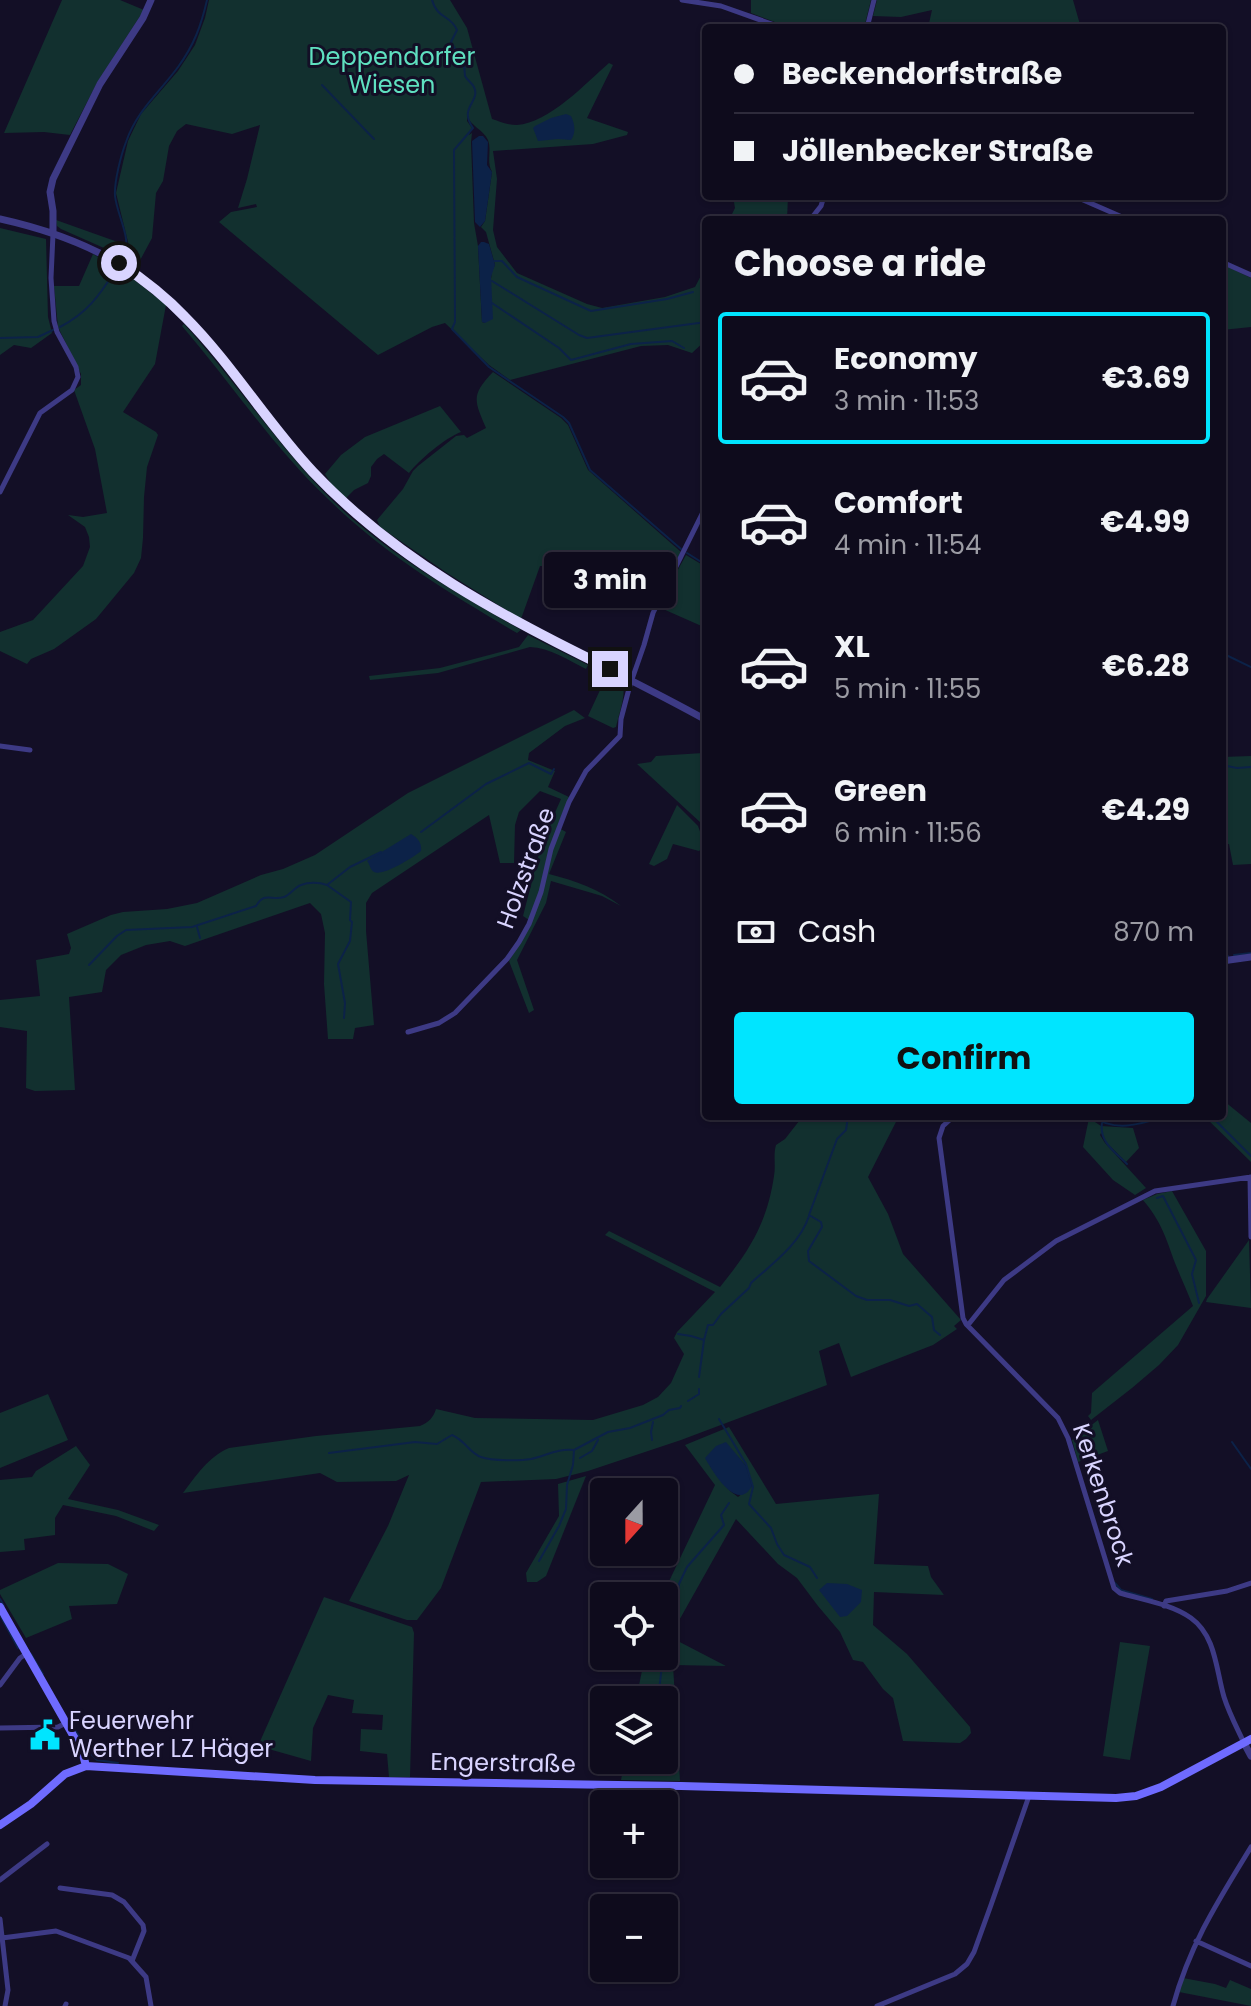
<!DOCTYPE html>
<meta charset="utf-8">
<style>
:root{--surface:#0e0b1c;--page:#1c1929;--text:#f1f3f6;--muted:#9b9ba3;--line:#2e2b3b;--accent:#00e5ff}
body{margin:0;font-family:Poppins,sans-serif;background:var(--page);color:var(--text);height:100vh;display:flex;flex-direction:column;font-size:30px;white-space:nowrap}
*{box-sizing:border-box;margin:0}
p{font-size:26px;color:var(--muted)}
.icon{flex:none;width:44px;height:44px;fill:none;stroke:currentColor;stroke-width:2;stroke-linecap:round;stroke-linejoin:round}
.map{position:relative;flex:1;overflow:hidden}
.panel{position:absolute;left:702px;top:216px;width:524px;height:904px;display:flex;flex-direction:column;background:var(--surface);border-radius:8px;box-shadow:0 2px 6px #0004,0 0 0 2px var(--line)}
.panel>*{flex:none}
.banner{position:absolute;left:702px;top:24px;width:524px;height:176px;border-radius:8px;box-shadow:0 2px 6px #0004,0 0 0 2px var(--line);display:grid;align-content:center;height:176px;padding:0 32px;background:var(--surface)}
.needle{width:52px;rotate:201deg}
.controls{position:absolute;left:590px;top:1478px;display:grid;gap:16px}
.controls a{display:grid;place-items:center;width:88px;height:88px;border-radius:8px;background:var(--surface);box-shadow:0 2px 6px #0004,0 0 0 2px var(--line);font-size:40px}
.end{position:absolute;width:36px;height:36px;margin:-18px;border:10px solid #d9d4ff;background:#111;box-shadow:0 0 0 4px #111}
.from{border-radius:50%}
.bubble{position:absolute;height:56px;border-radius:8px;background:var(--surface);box-shadow:0 2px 6px #0004,0 0 0 2px var(--line);font-size:26px;font-weight:700;line-height:56px;text-align:center}
.banner b{display:flex;align-items:center;gap:28px;height:76px;font-size:30px}
.banner b+b{border-top:2px solid var(--line)}
.banner i{width:20px;height:20px;background:var(--text)}
ul{padding:0;list-style:none}
li{display:flex;align-items:center;gap:24px;height:132px;margin:0 16px 12px;padding:0 16px;border:4px solid transparent;border-radius:8px}
li div{flex:1}
li b{display:block;font-size:30px}
li em{font-style:normal;font-weight:700}
li.on{border-color:var(--accent)}
li>.icon{width:72px;height:72px;stroke-width:1.5}
h2{padding:0 32px;font-size:36px;line-height:96px}
.pay{display:flex;align-items:center;gap:20px;height:88px;padding:0 32px;font-size:30px}
.pay p{margin-inline-start:auto}
.button{display:flex;gap:16px;margin-top:auto;padding:16px 32px}
.button a{flex:1;height:92px;border-radius:8px;background:var(--accent);color:#111;font-size:32px;font-weight:700;line-height:92px;text-align:center}
.map>svg:first-child{display:block}
.green{fill:#12302f;fill-rule:evenodd}
.water{fill:#0c2248}
.lines{fill:none;stroke-linecap:round;stroke-linejoin:round}
.stream{stroke:#0c2248;stroke-width:2}
.minor{stroke:#3d3a85;stroke-width:5}
.tertiary{stroke:#3d3a85;stroke-width:7}
.secondary{stroke:#6f6bff;stroke-width:8}
.route{stroke:#d9d4ff;stroke-width:10}
.labels{text-anchor:middle;stroke-width:6;stroke-linejoin:round;paint-order:stroke}
.park-label{font-size:24px;fill:#5fe0c0;stroke:#130f26}
.street-label{font-size:24px;fill:#d9d4ff;stroke:#130f26}
.poi-label{font-size:24px;fill:#d9d4ff;stroke:#130f26;text-anchor:start}
</style>
<div class="map">
<svg width="1251" height="2006" viewBox="0 0 1251 2006">
<rect width="100%" height="100%" fill="#130f26"/>
<path class="green" d="M62,0H120L144,10L98,81L70,135L44,132L4,133Z
M209,0H432L434,6L433,0H450L467,28L492,119C501,122 508,125 517,125C549,123 586,83 609,63L613,65L587,118L628,132L627,135L593,144L493,151L497,179L493,230L497,247L517,273L587,304L602,308L665,297L695,287L706,266V340L692,353L668,345L641,346L510,380L489,365L445,323L432,327L378,355L219,222L231,212L257,207L256,204L238,208L247,179L260,125L232,134L186,124L177,131L169,146L163,181L156,193L152,238L137,266L113,252L61,229L57,226L56,220L129,246L116,193L128,141L141,114L178,71L195,45L205,18ZM467,115C470,126 484,130 488,140C492,151 486,161 492,172L485,221L481,227L486,232L495,265L492,271L485,323L482,322L478,246L474,223L471,142L472,133L469,135L472,128L467,121Z
M751,0H871L864,28H791L751,13Z
M877,0H1073L1081,28H928L932,10L901,17L873,16Z
M733,196H788L787,220H729L735,208Z
M0,228L46,239L48,317L52,333L31,348L14,345L0,355Z
M93,254L128,275L166,305L155,364L123,412L156,432L158,435L147,467L144,497L143,538L141,558L134,573L96,619L54,649L31,659L27,664L0,651V632L33,620L83,566L90,547L89,537L85,527L68,515L83,517L107,513L95,449L74,390L81,385V374L58,327L54,286H79Z
M1222,264L1251,278V327L1222,330Z
M184,324C235,380 276,444 330,498C386,553 453,591 521,630L517,633C449,593 384,554 328,499C273,447 231,383 182,326Z
M493,372L561,418L568,425L588,470L681,552L671,573L657,594L638,589L604,566H540L521,619L447,573L380,527L377,520L403,489L413,471L418,466L456,436L464,435L467,438L486,428C474,400 471,395 493,372Z
M440,406L461,432C445,438 419,460 409,473L384,454L377,459L371,467V476L368,483L354,490L345,499L335,490L325,474L341,455L365,437Z
M686,555L706,567V628L663,609L659,604Z
M528,635L588,665L586,669C568,660 550,648 530,647L438,673L370,680L369,676L440,668L519,647Z
M607,675C612,678 621,680 623,686C626,694 618,718 616,727L613,728L588,716Z
M574,710L585,718L565,726L529,753L528,760L555,771L548,787L569,797L557,827L566,832L549,874C576,881 599,889 621,906L602,896L551,881L546,903L517,960L534,1010L529,1013L509,961L532,922L523,916L542,842L561,799L540,791L519,812L515,825L514,863H500L489,815L372,893L366,903V931L374,1025L355,1028L353,1039H328L324,984L325,933L321,914L310,903L185,946L170,941L146,945L121,955L106,970L102,992L69,997L75,1090L35,1091L26,1088L27,1031L0,1027V1000L40,996L36,960L69,954L71,948L67,934L111,915L123,912L167,909L197,903L261,875L283,869L315,855L408,793Z
M706,746V837L701,823L637,764L651,762L656,756L703,753Z
M1251,756V864L1233,865L1229,844H1222V757Z
M677,805L698,826L705,845L699,851L673,844L667,859L654,866L649,864Z
M1224,1101L1251,1123V1162L1204,1116H1222V1102Z
M803,1116H899L868,1177L888,1214L903,1254L961,1320L954,1326L957,1329L933,1345L851,1377L839,1343L819,1351L827,1385L681,1440L588,1471L556,1479L481,1482L441,1588L417,1620H407L349,1601L388,1526L409,1475L396,1481L337,1482L320,1473L183,1493C196,1476 208,1457 229,1448L316,1436L420,1426C429,1422 433,1418 436,1409L475,1418L593,1420L643,1405L658,1397L671,1383L684,1354L674,1338L677,1332L715,1292L605,1235L609,1231L720,1287C750,1250 767,1223 774,1176C776,1165 773,1155 776,1145L785,1139Z
M1089,1118L1101,1126L1133,1128L1139,1148L1126,1162L1106,1142L1101,1133L1100,1135L1105,1143L1146,1188L1135,1195L1113,1180L1083,1147Z
M1172,1191L1206,1251V1296L1178,1345L1159,1365L1132,1388L1091,1420L1088,1416L1091,1413L1092,1393L1193,1306C1187,1291 1181,1278 1175,1263C1166,1238 1161,1221 1143,1200L1157,1194Z
M1249,1240L1251,1308L1206,1302L1207,1299Z
M48,1394L68,1440L0,1468V1413Z
M1098,1420L1108,1451L1078,1462L1072,1440Z
M729,1427L776,1504L879,1494L874,1564L928,1566L931,1577L944,1595L874,1592L873,1625L907,1654L970,1727L971,1733L966,1739L960,1743L903,1741L893,1698L883,1689L863,1662L853,1660L840,1632L818,1606L797,1578L778,1564L736,1519L672,1633V1638L726,1666L673,1665L680,1781L621,1780L625,1760H664V1700H636L645,1656H664V1596H662L715,1485L685,1445ZM736,1455L746,1466L752,1486L738,1497L730,1491L710,1466Z
M76,1446L90,1465L68,1499L118,1510L159,1525L154,1531L116,1516L63,1505L55,1518V1535L24,1539L25,1550L0,1552V1480L32,1477L36,1471Z
M586,1476L546,1576L537,1582H527L526,1573L559,1516L558,1484Z
M58,1563L108,1564L128,1574L117,1604L69,1606L72,1619L26,1638L0,1594V1590Z
M324,1597L412,1627L414,1633L410,1777H389L387,1754L360,1751L361,1729L382,1730L383,1715L352,1713L354,1700L328,1695L313,1728L311,1761L258,1746Z
M1120,1642L1150,1646L1130,1760L1103,1756Z
M1183,1978L1215,1984L1226,1988L1230,1980L1251,1989V2006L1179,1992Z"/>
<path class="water" d="M566,114L571,116C575,124 576,133 571,140L558,139L538,141L533,128L535,126L551,118Z
M479,136H483L488,142L487,165L492,172L485,221L480,227L475,222L472,141Z
M481,242H484L489,244L495,265L491,277L493,319L485,323L482,322L478,246Z
M411,834C418,838 422,843 421,851C414,857 382,877 374,872C370,870 370,864 367,861Z
M726,1442L746,1466L752,1486C737,1513 713,1472 705,1458L716,1446Z
M827,1583L847,1584L862,1590L861,1602L847,1616L840,1617L819,1590Z"/>
<g class="lines">
<path class="stream" d="M432,0C438,20 450,14 457,30L451,42L464,64L465,76C467,80 472,83 474,87C481,102 458,107 473,128L454,150L455,322L452,329L489,367L563,417L569,423L590,470L681,549
M322,85L374,139
M125,255C131,237 117,215 115,196C114,182 121,155 126,142C137,110 159,93 178,67C194,45 201,26 207,0
M494,261H502L517,277L591,311L667,299L693,292
M492,281L579,335L587,338L706,322
M492,303L559,348L571,360L631,344L672,341L684,348
M60,327C87,313 99,296 115,271
M0,338L38,337L53,330
M687,553L706,565
M1222,653L1251,667
M1222,765L1237,768L1251,767
M421,832L486,784L529,763L551,774L554,769
M197,927L200,938
M1234,955L1251,953
M1222,957L1228,956
M89,965L117,936L126,930L192,927L256,906C265,891 271,901 284,897C290,895 295,887 301,885C308,882 319,882 327,885
M344,1018L345,1003L338,964L350,941L352,922L350,920L351,902L327,885L350,867L381,852
M848,1116L846,1130L837,1139L809,1215L821,1222L822,1227L808,1251L809,1261L856,1296L867,1300H890L909,1306L917,1304L932,1317L934,1330L940,1335
M1091,1116C1116,1133 1141,1124 1167,1116
M1211,1116L1251,1156
M1102,1123C1099,1142 1115,1152 1127,1164
M1157,1198L1163,1196L1196,1260L1192,1274L1199,1303
M678,1334L691,1336L704,1340L708,1325H713L721,1314L749,1288L751,1283C772,1264 800,1244 809,1216
M699,1377L704,1340
M688,1401L699,1394V1389
M719,1419L746,1464L753,1487L749,1504L771,1528L777,1544L784,1555L810,1567L817,1578
M652,1440L651,1432L653,1422
M1232,1442L1251,1469
M329,1453L415,1442L437,1444L452,1435C466,1441 469,1453 481,1457C492,1461 520,1461 531,1459C545,1456 559,1448 574,1450
M580,1458L592,1451L598,1440
M539,1561L559,1526L566,1509L567,1485L573,1465L574,1450L608,1432L630,1428L663,1415L669,1410L680,1408L681,1406
M1115,1583L1121,1590L1152,1599
M0,1599L4,1606
M1,1617L18,1648
M667,1626L669,1618L668,1611L678,1595L679,1584L687,1567L724,1525L721,1515L729,1503
M31,1654L43,1674
M658,1700L663,1656
M72,1726L84,1743
M89,1752L97,1760L118,1763
M652,1772V1760"/>
<path class="minor" d="M682,0L721,6L783,28
M867,28L874,0
M1074,196L1129,220
M810,220L821,206L824,196
M1222,262L1251,275
M0,492L40,413L72,390L78,377L76,367L57,332L54,321L51,278L53,234
M0,746L30,750
M408,1032L439,1023L455,1013L507,959L519,942L529,924L541,892L551,849L569,802L586,771L620,736L621,719L630,685L644,645L653,613L706,506
M954,1116L943,1126L939,1138L963,1318L966,1324L1058,1418L1068,1438L1114,1588L1120,1593C1143,1600 1171,1604 1191,1618C1216,1636 1216,1670 1224,1697C1229,1713 1237,1728 1244,1743
M1250,1177L1251,1237
M968,1325L1004,1280L1056,1241L1155,1191L1251,1177
M1164,1606L1166,1601L1227,1591L1251,1583
M0,1685L20,1658L26,1654
M0,1728L58,1727L66,1723
M0,1880L47,1844
M60,1888L112,1895L124,1902L143,1925L144,1931L132,1961
M0,1919L8,1990L5,2006
M2,1938L56,1931L129,1958L146,1977L151,2006
M1196,1941L1251,1966
M65,2006L66,2004
M877,2006L955,1974L967,1964L974,1952L991,1905L1029,1796
M1173,2006C1190,1944 1218,1901 1251,1847"/>
<path class="tertiary" d="M0,219C50,230 97,247 140,277C199,319 240,383 285,439C310,471 339,500 370,526C470,609 593,657 706,720
M53,233V211L50,192L53,179L100,84L143,18L151,0
M1222,961L1251,957
M1244,1743L1251,1756"/>
<path class="secondary" d="M0,1607L82,1751L86,1766
M0,1825L31,1804L65,1774L86,1766L315,1780L681,1786L1116,1798L1136,1796L1161,1787L1251,1739"/>
</g>
<g class="lines">
<path class="route" d="M119,263C143,279 165,296 185,317C232,364 267,423 313,472C396,560 503,617 610,669"/>
</g>
<defs>
<g id="civic-bare" transform="scale(2.4)"><path d="M-.6-6.5H3V-4.5H.6V-3L4-1V1h2V6H-6V1h2V-1L-.6-3ZM-1.2 2.5V6h2.4V2.5Z" fill="#00e5ff" stroke="#130f26" stroke-width="2.5" paint-order="stroke"/></g>
</defs>
<g fill-rule="evenodd">
<use href="#civic-bare" x="45" y="1735"/>
</g>
<g class="labels">
<g class="park-label">
<text x="392" y="65">Deppendorfer<tspan x="392" dy="28">Wiesen</tspan></text>
</g>
<g class="street-label">
<text transform="translate(526 868) rotate(-70)" y="8">Holzstraße</text>
<text transform="translate(1103 1495) rotate(72)" y="8">Kerkenbrock</text>
<text transform="translate(503 1763) rotate(1)" y="8">Engerstraße</text>
</g>
<g class="poi-label">
<text x="69" y="1729">Feuerwehr<tspan x="69" dy="28">Werther LZ Häger</tspan></text>
</g>
</g>
</svg>
<div class="controls">
<a><svg class="needle" viewBox="-14 -14 28 28"><path d="M0-13l5 13h-10z" fill="#e53935"/><path d="M0 13l5-13h-10z" fill="#9b9ba3"/></svg></a>
<a><svg class="icon" aria-label="locate" viewBox="0 0 24 24"><circle cx="12" cy="12" r="6"/><path d="M12 2v4M12 18v4M2 12h4M18 12h4"/></svg></a>
<a><svg class="icon" aria-label="layers" viewBox="0 0 24 24"><path d="M12 4l9 5-9 5-9-5zM3 14l9 5 9-5"/></svg></a>
<a>+</a>
<a>−</a>
</div>
<i class="end from" style="left:119px;top:263px"></i>
<i class="end" style="left:610px;top:669px"></i>
<div class="bubble" style="left:544px;top:552px;width:132px">3 min</div>
<div class="banner">
<b><i class="from"></i>Beckendorfstraße</b>
<b><i></i>Jöllenbecker Straße</b>
</div>
<section class="panel">
<h2>Choose a ride</h2>
<ul>
<li class="on"><svg class="icon" aria-label="car" viewBox="0 0 24 24"><path d="M5 17H2v-5l4-1 3-4h7l3 4 3 1v5h-3M9 17h6M6 11h13"/><circle cx="7" cy="17" r="2"/><circle cx="17" cy="17" r="2"/></svg><div><b>Economy</b><p>3 min · 11:53</p></div><em>€3.69</em></li>
<li><svg class="icon" aria-label="car" viewBox="0 0 24 24"><path d="M5 17H2v-5l4-1 3-4h7l3 4 3 1v5h-3M9 17h6M6 11h13"/><circle cx="7" cy="17" r="2"/><circle cx="17" cy="17" r="2"/></svg><div><b>Comfort</b><p>4 min · 11:54</p></div><em>€4.99</em></li>
<li><svg class="icon" aria-label="car" viewBox="0 0 24 24"><path d="M5 17H2v-5l4-1 3-4h7l3 4 3 1v5h-3M9 17h6M6 11h13"/><circle cx="7" cy="17" r="2"/><circle cx="17" cy="17" r="2"/></svg><div><b>XL</b><p>5 min · 11:55</p></div><em>€6.28</em></li>
<li><svg class="icon" aria-label="car" viewBox="0 0 24 24"><path d="M5 17H2v-5l4-1 3-4h7l3 4 3 1v5h-3M9 17h6M6 11h13"/><circle cx="7" cy="17" r="2"/><circle cx="17" cy="17" r="2"/></svg><div><b>Green</b><p>6 min · 11:56</p></div><em>€4.29</em></li>
</ul>
<div class="pay"><svg class="icon" aria-label="cash" viewBox="0 0 24 24"><path d="M3 7h18v10H3z"/><circle cx="12" cy="12" r="2"/></svg>Cash<p>870 m</p></div>
<div class="button"><a>Confirm</a></div>
</section>
</div>
